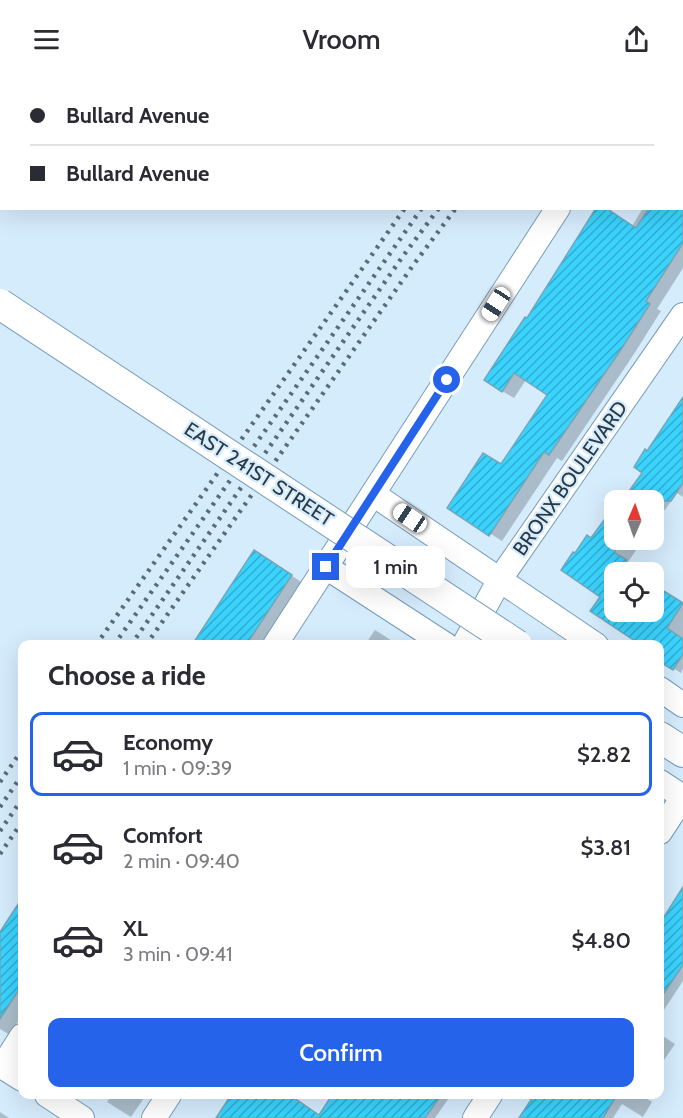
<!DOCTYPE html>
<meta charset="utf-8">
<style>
:root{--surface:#fff;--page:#f2f2f3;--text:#2b2b33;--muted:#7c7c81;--line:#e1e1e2;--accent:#2563eb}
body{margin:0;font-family:Cabin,sans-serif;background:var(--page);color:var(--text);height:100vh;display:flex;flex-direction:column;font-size:22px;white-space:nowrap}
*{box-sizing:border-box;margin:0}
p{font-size:20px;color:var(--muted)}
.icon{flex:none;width:33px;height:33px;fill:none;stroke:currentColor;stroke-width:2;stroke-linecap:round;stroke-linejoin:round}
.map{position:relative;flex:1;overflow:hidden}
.panel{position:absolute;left:18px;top:562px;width:646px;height:459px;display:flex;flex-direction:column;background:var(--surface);border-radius:12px;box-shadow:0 6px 24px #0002}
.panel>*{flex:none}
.banner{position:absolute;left:0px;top:0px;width:684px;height:132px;box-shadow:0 6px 24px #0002;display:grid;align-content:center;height:132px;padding:0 30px;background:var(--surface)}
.needle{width:39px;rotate:2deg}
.fabs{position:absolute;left:604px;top:412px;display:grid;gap:12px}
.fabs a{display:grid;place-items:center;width:60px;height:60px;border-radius:12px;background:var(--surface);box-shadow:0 6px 24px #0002;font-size:30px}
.end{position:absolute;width:27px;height:27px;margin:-14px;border:8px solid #2563eb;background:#fff;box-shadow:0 0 0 3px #fff}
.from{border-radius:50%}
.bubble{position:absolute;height:42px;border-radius:12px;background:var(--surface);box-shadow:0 6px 24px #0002;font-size:20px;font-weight:600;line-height:42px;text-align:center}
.car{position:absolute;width:18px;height:36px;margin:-18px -9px;border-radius:8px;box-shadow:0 0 4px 2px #0007;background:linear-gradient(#fff 24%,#345 0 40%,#fff 0 76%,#345 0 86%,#fff 0)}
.banner b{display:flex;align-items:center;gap:21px;height:57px;font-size:22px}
.banner b+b{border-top:2px solid var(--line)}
.banner i{width:15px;height:15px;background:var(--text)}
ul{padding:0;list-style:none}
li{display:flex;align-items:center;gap:18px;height:84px;margin:0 12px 9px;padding:0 18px;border:3px solid transparent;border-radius:12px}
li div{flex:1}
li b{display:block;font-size:22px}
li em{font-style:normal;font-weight:600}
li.on{border-color:var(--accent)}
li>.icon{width:54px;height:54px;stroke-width:1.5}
h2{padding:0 30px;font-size:27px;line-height:72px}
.cta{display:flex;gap:12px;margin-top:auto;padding:12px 30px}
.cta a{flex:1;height:69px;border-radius:12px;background:var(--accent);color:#fff;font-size:24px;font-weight:600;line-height:69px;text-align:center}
header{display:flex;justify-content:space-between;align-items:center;height:78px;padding:0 30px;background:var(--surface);font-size:27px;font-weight:600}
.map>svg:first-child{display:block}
.shadow{fill:#0003}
.building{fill:url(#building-hatch);stroke:#76a6b6;stroke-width:1.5}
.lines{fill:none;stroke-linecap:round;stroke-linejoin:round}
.minor-casing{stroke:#799cb8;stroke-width:26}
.tertiary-casing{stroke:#799cb8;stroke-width:32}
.minor{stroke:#fff;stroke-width:24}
.tertiary{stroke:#fff;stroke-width:30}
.rail{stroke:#5b6c79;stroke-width:4.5;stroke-dasharray:3 6;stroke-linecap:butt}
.tertiary-bridge-casing{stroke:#799cb8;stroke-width:32;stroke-linecap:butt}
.tertiary-bridge{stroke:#fff;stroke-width:30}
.route{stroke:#2563eb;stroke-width:8}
.labels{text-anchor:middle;stroke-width:4.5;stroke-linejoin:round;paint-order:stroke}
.street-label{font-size:20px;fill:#2a3944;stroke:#d5ecfd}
</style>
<header><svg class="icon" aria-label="menu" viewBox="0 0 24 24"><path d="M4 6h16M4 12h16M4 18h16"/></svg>Vroom<svg class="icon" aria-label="share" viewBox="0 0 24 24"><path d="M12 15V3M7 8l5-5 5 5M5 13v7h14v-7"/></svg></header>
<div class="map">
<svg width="683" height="1040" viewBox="0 0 683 1040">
<defs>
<pattern id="building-hatch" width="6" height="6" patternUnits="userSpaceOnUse" patternTransform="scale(1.5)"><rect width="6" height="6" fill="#3ad3fe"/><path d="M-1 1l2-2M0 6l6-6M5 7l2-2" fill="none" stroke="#31accf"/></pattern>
</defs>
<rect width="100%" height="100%" fill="#d5ecfd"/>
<path class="shadow" d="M207,0H298L206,2Z
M678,0H683V190L657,231L661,233L634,276L562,383L557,380L502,463L449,429L502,388L549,316L526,302L514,320L502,313L527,242L632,148L643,130H682V2H677Z
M683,328V419L677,415L654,447V423H624L644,394L648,375Z
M615,433V462H643L628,484L633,487L628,495H615V534H654V512L663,518L664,515L683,527V591L681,595L660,582V567H637L633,564L635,561L602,518L576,477Z
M269,483L306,507L266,567H194Z
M375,552L383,557L398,567H365Z
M683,812V903L660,938V856Z
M22,823V937L10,957L0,951V857Z
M660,956L675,966L660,988Z
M112,1017H146L131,1039L107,1024Z
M232,1017H291L290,1018L320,1038L338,1017H451L435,1040H217Z
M536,1017H641L652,1024L643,1039L622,1026L613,1040H521Z
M0,1034L9,1040H0Z"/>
<path class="building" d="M596,130H606L636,150L649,130H683V165L646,223L650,226L622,270L549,377L544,374L489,458L447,430L483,375L501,386L547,317L514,295L502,314L484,302L525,239L527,240Z
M683,319V405L671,423H622L642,395L634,389L645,371L647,373Z
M615,427V475L627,482L618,495H615V534H654V511L662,516L664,513L683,525L667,550L683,561V576L673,592L660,584V567H641L590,533L600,519L561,492L573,474L575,475L587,457L591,460Z
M254,472L292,497L246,567H192Z
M683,809V887L660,921V845Z
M22,820V907L0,941V854Z
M231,1017H290L319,1037L332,1017H441L425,1040H216Z
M534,1017H617L603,1040H519Z"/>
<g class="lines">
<g class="minor-casing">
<path id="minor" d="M641,2L642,0
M373,416L596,567
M326,489L446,567
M275,567L558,130
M464,567L500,501L683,237
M660,611L683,627
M660,704L683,719
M660,754L683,719
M0,987L22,1001
M3,988L22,958
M47,1017L82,1040
M154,1040L169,1017
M475,1040L490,1017"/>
</g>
<g class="tertiary-casing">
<path id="tertiary" d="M660,659L683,674"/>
</g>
<use href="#minor" class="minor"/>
<use href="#tertiary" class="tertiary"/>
<path class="rail" d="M9,2L10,0
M42,2L43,0
M506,2L507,0
M524,2L525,0
M542,2L544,0
M560,2L562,0
M0,18L2,15
M0,78L2,76
M96,567L405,130
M114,567L422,130
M131,567L403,178L439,130
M146,567L414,186L456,130
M0,704L22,672
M0,729L22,697
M0,753L22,721
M0,776L22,744"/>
<g class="tertiary-bridge-casing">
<path id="tertiary-bridge" d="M0,226L517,567"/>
</g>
<use href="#tertiary-bridge" class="tertiary-bridge"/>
</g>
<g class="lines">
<path class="route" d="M326,489L447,302"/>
</g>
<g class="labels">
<g class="street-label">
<text transform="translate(259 396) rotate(33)" y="7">EAST 241ST STREET</text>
<text transform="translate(570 400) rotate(-55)" y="7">BRONX BOULEVARD</text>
</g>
</g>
</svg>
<div class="fabs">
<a><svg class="needle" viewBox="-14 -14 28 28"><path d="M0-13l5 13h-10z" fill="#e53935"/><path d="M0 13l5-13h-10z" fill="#7c7c81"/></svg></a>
<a><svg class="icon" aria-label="locate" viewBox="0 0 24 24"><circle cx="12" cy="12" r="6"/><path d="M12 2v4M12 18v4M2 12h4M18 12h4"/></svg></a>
</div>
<i class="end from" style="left:447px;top:302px"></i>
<i class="end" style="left:326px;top:489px"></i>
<div class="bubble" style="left:346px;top:468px;width:99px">1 min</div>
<i class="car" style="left:496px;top:226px;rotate:213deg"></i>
<i class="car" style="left:410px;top:440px;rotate:304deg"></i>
<div class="banner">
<b><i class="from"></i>Bullard Avenue</b>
<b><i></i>Bullard Avenue</b>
</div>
<section class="panel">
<h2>Choose a ride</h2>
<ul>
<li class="on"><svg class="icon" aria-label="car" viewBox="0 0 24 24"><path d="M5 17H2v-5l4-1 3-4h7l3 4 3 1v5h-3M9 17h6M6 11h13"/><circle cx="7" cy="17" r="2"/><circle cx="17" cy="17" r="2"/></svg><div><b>Economy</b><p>1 min · 09:39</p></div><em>$2.82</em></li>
<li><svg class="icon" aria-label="car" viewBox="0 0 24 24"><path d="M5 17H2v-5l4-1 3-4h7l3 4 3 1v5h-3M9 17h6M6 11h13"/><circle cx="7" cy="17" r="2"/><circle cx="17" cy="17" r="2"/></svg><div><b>Comfort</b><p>2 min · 09:40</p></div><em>$3.81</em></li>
<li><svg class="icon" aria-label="car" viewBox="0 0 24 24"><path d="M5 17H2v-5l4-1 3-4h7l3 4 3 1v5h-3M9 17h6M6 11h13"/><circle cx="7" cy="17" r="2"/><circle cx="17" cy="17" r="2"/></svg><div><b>XL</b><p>3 min · 09:41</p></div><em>$4.80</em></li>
</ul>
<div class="cta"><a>Confirm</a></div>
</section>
</div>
